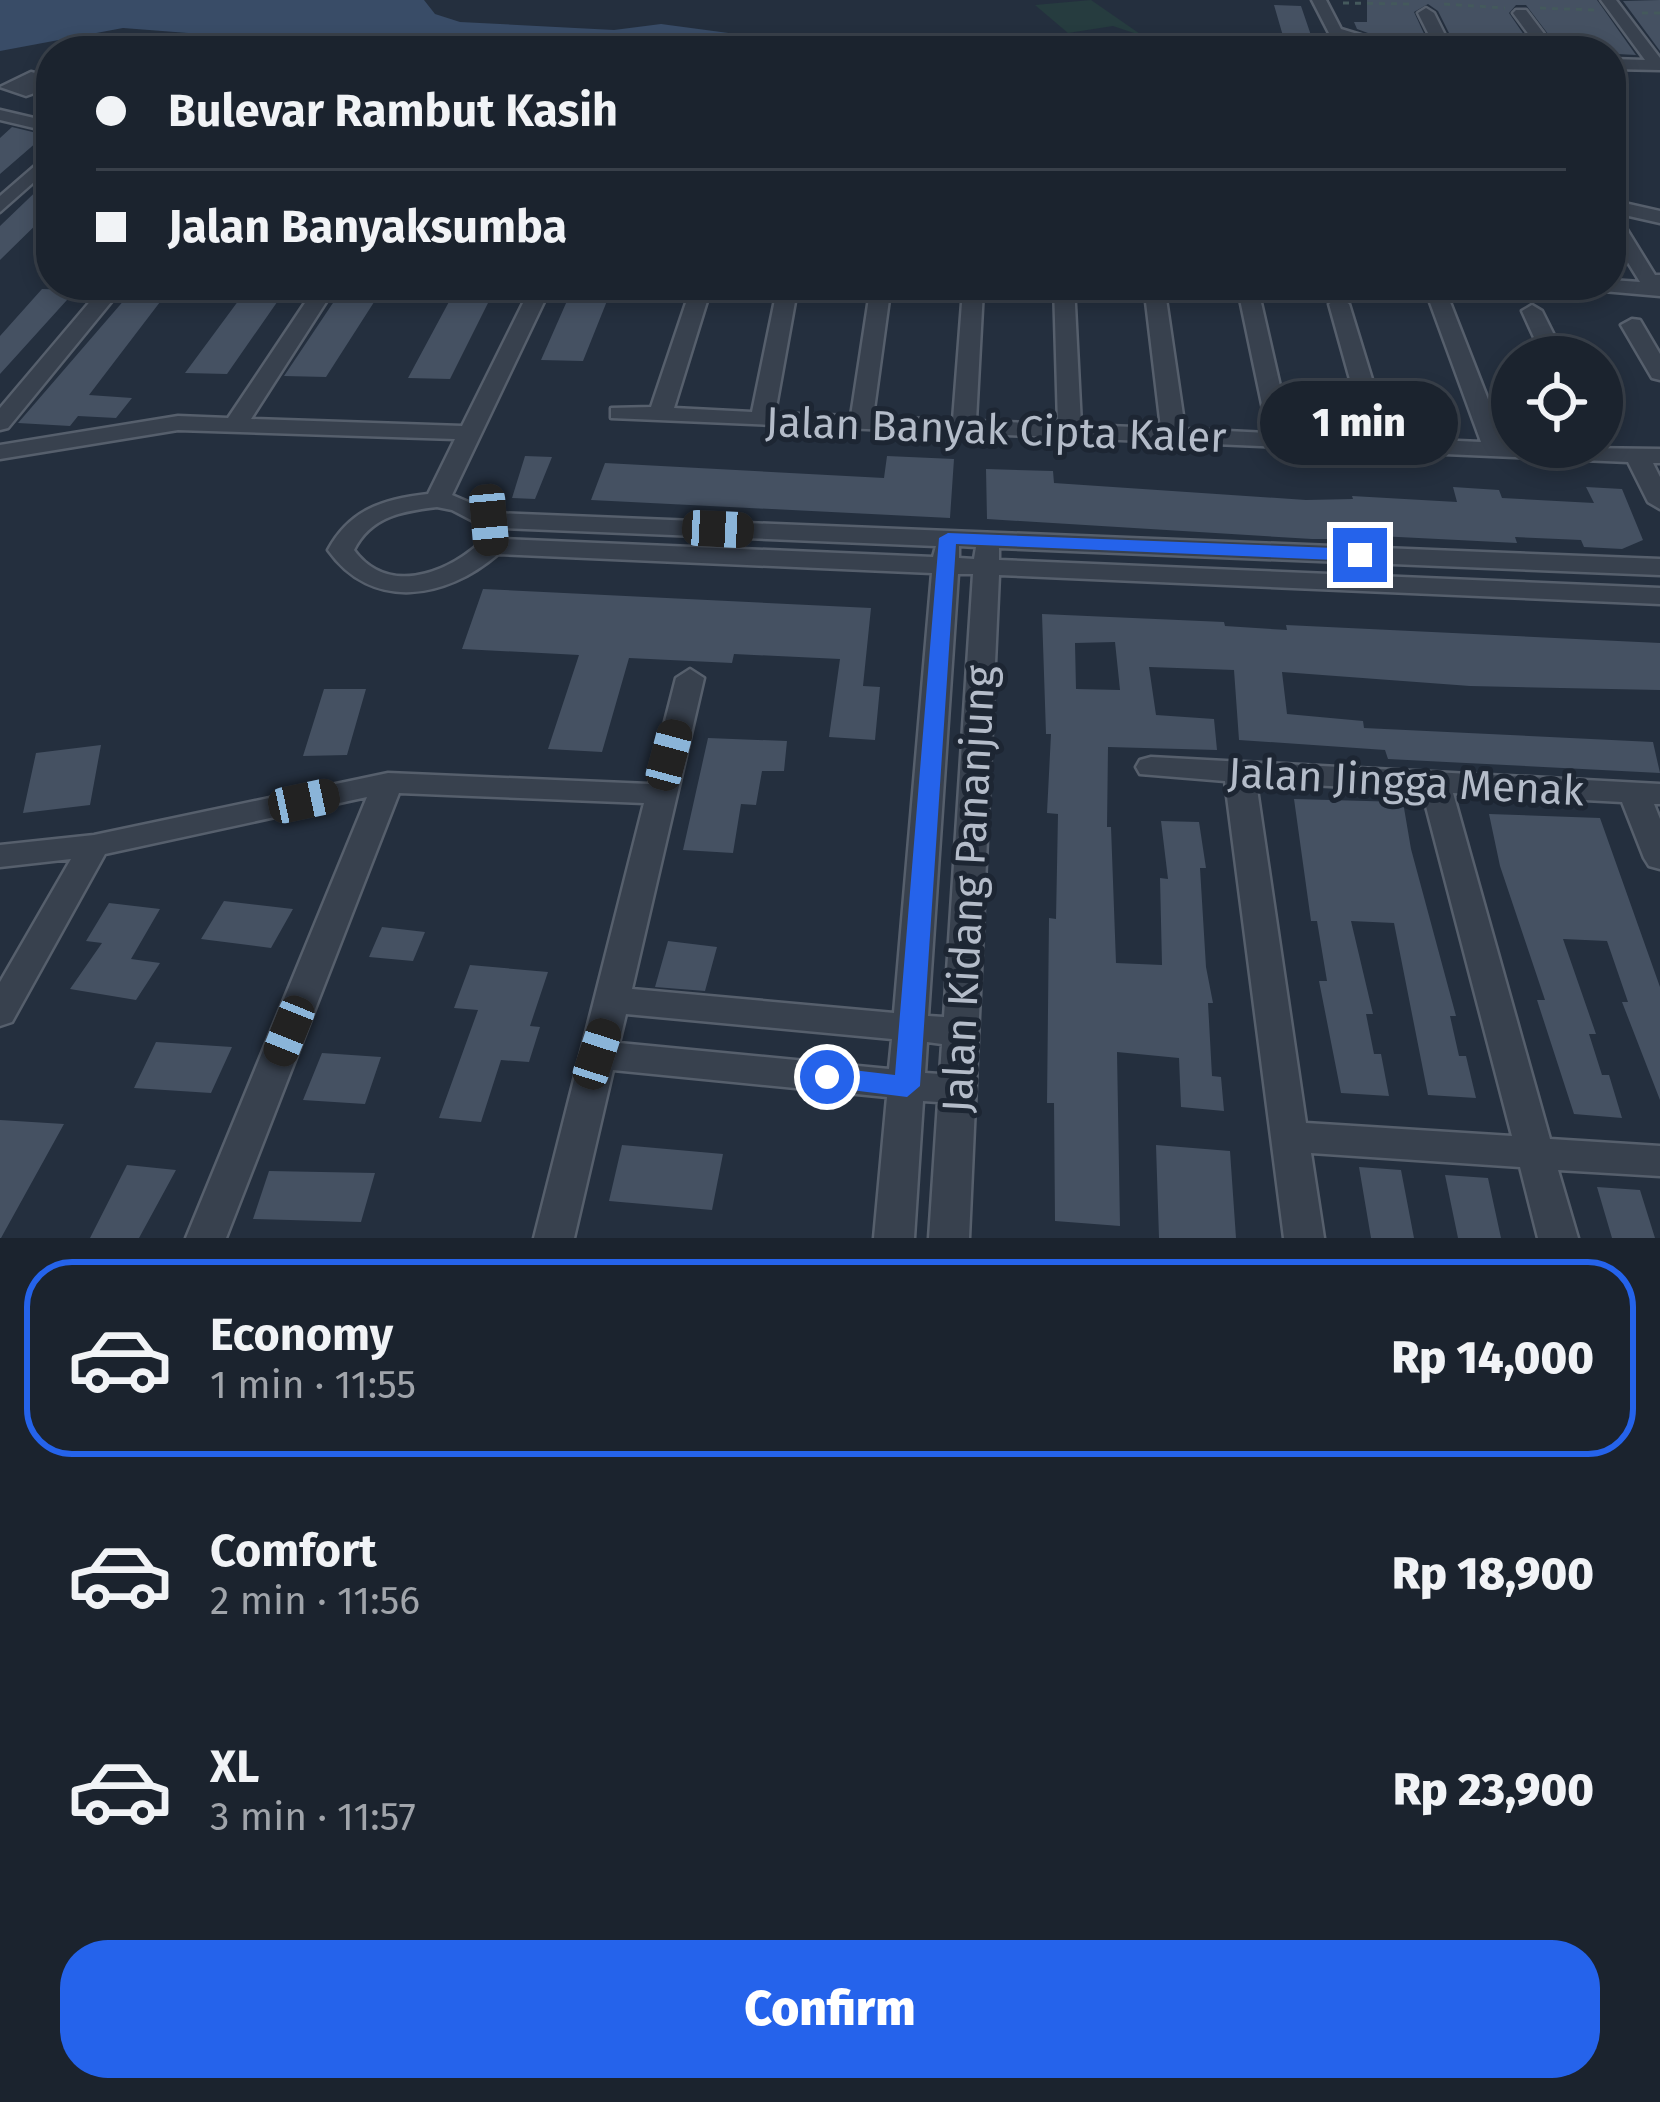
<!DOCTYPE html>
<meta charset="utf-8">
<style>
:root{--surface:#1b232e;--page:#242b36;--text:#f1f3f6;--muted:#a0a4aa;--line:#39404a;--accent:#2563eb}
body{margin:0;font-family:"Fira Sans",sans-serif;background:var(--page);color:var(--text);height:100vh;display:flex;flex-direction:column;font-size:45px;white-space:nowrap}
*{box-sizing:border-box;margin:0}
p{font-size:39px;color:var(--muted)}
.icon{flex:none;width:66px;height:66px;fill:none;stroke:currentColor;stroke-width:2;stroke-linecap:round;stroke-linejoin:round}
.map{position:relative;height:1238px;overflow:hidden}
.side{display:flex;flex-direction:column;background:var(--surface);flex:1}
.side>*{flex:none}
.banner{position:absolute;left:36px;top:36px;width:1590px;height:264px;border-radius:48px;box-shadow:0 6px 18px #0003,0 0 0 3px var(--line);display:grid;align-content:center;height:264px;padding:0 60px;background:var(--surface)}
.controls{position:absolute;left:1491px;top:336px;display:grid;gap:24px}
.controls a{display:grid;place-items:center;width:132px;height:132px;border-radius:50%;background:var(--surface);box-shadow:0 6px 18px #0003,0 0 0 3px var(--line);font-size:60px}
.end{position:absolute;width:54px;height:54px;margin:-27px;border:15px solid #2563eb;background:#fff;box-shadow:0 0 0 6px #fff}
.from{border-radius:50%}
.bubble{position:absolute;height:84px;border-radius:42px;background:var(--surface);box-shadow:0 6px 18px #0003,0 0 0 3px var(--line);font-size:39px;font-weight:800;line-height:84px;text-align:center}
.car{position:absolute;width:36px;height:72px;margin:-36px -18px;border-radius:15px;box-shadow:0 0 9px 3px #0007;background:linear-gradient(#222 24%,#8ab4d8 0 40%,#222 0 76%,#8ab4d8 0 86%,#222 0)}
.banner b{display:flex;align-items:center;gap:42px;height:114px;font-size:45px}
.banner b+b{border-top:3px solid var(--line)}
.banner i{width:30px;height:30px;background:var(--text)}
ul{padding:21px 0 0;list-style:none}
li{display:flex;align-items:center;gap:36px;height:198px;margin:0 24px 18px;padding:0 36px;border:6px solid transparent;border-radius:48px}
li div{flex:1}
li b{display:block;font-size:45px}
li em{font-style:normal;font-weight:800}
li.active{border-color:var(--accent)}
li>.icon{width:108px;height:108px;stroke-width:1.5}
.cta{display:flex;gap:24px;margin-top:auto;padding:24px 60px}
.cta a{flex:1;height:138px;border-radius:48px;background:var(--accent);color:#fff;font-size:48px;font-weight:800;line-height:138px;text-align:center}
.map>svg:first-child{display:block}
.green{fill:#263c3f}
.water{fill:#394c67}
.building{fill:#455162;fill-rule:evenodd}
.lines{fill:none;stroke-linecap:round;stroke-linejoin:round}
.minor-casing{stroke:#565f6c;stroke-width:5}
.path{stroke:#44595c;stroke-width:3;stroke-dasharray:6 6;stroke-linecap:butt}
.minor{fill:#38414e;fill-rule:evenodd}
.route{fill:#2563eb}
.labels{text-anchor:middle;stroke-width:10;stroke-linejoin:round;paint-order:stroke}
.street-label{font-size:42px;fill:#b4bcc9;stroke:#1d2633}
</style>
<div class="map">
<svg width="1660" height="1238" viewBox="0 0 1660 1238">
<rect width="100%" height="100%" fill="#242f3e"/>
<path class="green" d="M1091,0L1143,36L1113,26L1068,33L1035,5Z"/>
<path class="water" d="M0,0H424L435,14L460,22L614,30L661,24L863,51H218L201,34L123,28L0,51Z"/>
<path class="building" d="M1367,0H1597L1636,55L1561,51L1526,5H1516L1509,13L1535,51L1457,49L1438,11L1428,4L1414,12L1432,51H1417L1357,29L1354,22H1367Z
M1660,0V51L1623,1Z
M1274,5L1301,6L1316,50L1285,43Z
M12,127L45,135L0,174V138Z
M51,177V210L0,260V226Z
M146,285H173L89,395L132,398L116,418L78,416L70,426L18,423L132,291H140Z
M250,285H289L227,374L185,373Z
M345,285H385L326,377L284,376Z
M458,285H497L450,379L408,378Z
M574,285L613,286L583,361L541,360Z
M42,289L76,290L0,374V336Z
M525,456L552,457L535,499L512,498Z
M887,456L954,459L950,518L591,500L605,463L884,478Z
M986,469L1053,471L1054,483L1306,500L1353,499L1352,496L1457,502L1453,487L1499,490L1502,498L1594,503L1586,487L1622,489L1643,540L1622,549L1584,547L1581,540L1515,537L1517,543L1359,535L1360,539H1312L987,519Z
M483,589L871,608L863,686L880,687L875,740L829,737L840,659L734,654L732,663L629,658L602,752L548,749L579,655L462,649Z
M1042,614L1224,622L1225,626L1287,630L1286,625L1660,643V690L1470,686L1282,672L1287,714L1363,721L1364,728L1653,742L1660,773L1388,759L1385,750L1239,740L1234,670L1149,667L1156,715L1214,719L1217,750L1108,747L1107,827H1111L1116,963L1162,965L1160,878L1168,879L1161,821L1199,822L1206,868H1200L1206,967L1213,1003H1208L1212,1076L1221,1077L1224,1111L1181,1107L1179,1058L1117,1052L1120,1226L1055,1221L1054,1103H1047L1049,918L1056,919L1058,814L1047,813L1051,734H1046ZM1115,642L1120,690L1076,689L1075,643Z
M324,689H366L347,755L303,756Z
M708,738L787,741L784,771H762L756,805L741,804L733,853L683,850Z
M101,745L90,805L23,813L36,753Z
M1294,799L1403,802L1411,849L1456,1016H1450L1459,1056H1466L1476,1098L1428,1095L1394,923L1351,921L1373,1014H1366L1374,1054H1381L1389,1096L1341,1093L1319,981H1327L1317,921H1311Z
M1489,814L1600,818L1660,987V1100L1622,1002H1628L1607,941L1563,939L1596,1034H1589L1602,1075H1609L1622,1118L1574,1114L1537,1000H1545L1500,866Z
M224,901L293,909L271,948L201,939Z
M109,903L160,909L131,959L160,963L136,1000L70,989L102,943L86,941Z
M382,927L425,932L413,961L369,957Z
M668,941L717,947L705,991L655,987Z
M470,965L548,972L530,1026L540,1027L529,1062L501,1060L481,1122L439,1118L478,1010L454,1008Z
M156,1042L232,1047L211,1093L134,1088Z
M322,1053L381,1057L365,1104L303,1100Z
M0,1120L64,1124L1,1238H0Z
M622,1145L723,1154L712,1210L609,1201Z
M1156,1145L1230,1151L1236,1238H1159Z
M127,1165L176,1170L139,1238H90Z
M1359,1167L1401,1170L1414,1238H1371Z
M269,1171L375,1173L361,1222L253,1219Z
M1445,1175L1488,1178L1501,1238H1458Z
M1597,1187L1640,1190L1655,1238H1612Z"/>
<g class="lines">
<g class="minor-casing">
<path id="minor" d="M1312,0H1326L1341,29L1413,51H1387L1330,35Z
M1601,0H1616L1660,58V70L1611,69V59L1645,60Z
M1426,8L1434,13L1453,51H1437L1418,13Z
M1516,10H1526L1557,51H1541L1513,13Z
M31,72L51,77V87L26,96L0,87Z
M0,110L51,122V132L0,120Z
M51,152V167L0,212V196Z
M1611,200L1660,211V223L1611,212Z
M1611,213L1618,215L1655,275H1660V296L1603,291L1593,285H1611V280L1640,282L1611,235Z
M104,285H125L8,428L0,430V408Z
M317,285H337L251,419L462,426L532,285H552L452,495L494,513L1660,559V575L999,548V560L1660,588V604L999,575L969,1238H929L938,1102L923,1101L914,1238H874L887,1097L613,1070L574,1238H534L644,803L399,793L226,1238H186L367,797L105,854L12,1022L0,1026V982L71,859L0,867V845L94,835L388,773L649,784L676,678L690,669L704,678L632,989L894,1013L932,573L498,554C446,599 372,612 328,550C350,509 384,499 428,494L455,439L178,430L0,459V445L178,416L228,418ZM437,507L452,510L477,523L479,544C443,575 387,595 354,550C371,516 403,511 437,507ZM503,528L936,546L933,557L504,539ZM959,546L976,547L974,559L959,558ZM958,574H973L944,1017L928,1016ZM626,1014L892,1039L889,1069L619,1043ZM927,1042L942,1044L940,1074L925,1073Z
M692,285H712L674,408L752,412L778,285H798L775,413L851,416L871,285H891L873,417L953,420L963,290L978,285L983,290L976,421L1058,424L1054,285H1074L1081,425L1161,428L1144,285H1164L1185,429L1268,433L1237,285H1257L1291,434L1366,437L1329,304L1339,298L1349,304L1390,438L1481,442L1428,297L1438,291L1448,297L1505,443H1512V447L1660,449V463H1653L1660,477V509L1648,502L1628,462L611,418V408L651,407Z
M1532,305L1542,311L1565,357H1543L1522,311Z
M1632,319L1640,320L1660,354V380L1652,378L1621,325Z
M1151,757L1660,784V804H1654L1660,819V869L1649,866L1644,858L1622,802L1453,793L1550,1139L1660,1146V1176L1558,1170L1578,1238H1538L1520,1167L1311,1153L1324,1238H1284L1225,781L1140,774L1136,767L1140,760ZM1256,782L1422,791L1512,1136L1306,1123Z"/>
</g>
<path class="path" d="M1343,3L1409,4
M1444,4L1505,8
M1540,8L1594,10
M1642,13H1660
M1272,288L1326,294
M1351,292L1417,288"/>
<use href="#minor" class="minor"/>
</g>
<path class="route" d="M948,533L1360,549L1369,555L1360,561L956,544L920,1086L907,1097L827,1087L814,1077L827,1067L895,1075L939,538Z"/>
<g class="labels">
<g class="street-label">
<text transform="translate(996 429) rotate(2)" y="15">Jalan Banyak Cipta Kaler</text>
<text transform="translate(1406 781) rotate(3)" y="15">Jalan Jingga Menak</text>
<text transform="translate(968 889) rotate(-87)" y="15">Jalan Kidang Pananjung</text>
</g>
</g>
</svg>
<div class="controls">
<a><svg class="icon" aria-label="locate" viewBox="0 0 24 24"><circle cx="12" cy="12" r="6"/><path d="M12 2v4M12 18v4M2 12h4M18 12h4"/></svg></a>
</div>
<i class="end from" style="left:827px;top:1077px"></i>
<i class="end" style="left:1360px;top:555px"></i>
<div class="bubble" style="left:1260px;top:381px;width:198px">1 min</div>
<i class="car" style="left:489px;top:520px;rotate:175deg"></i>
<i class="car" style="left:718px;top:529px;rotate:93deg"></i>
<i class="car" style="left:669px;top:755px;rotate:15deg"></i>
<i class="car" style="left:304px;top:801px;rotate:78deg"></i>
<i class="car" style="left:289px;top:1031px;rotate:202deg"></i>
<i class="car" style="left:597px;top:1054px;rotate:18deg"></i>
<div class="banner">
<b><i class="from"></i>Bulevar Rambut Kasih</b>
<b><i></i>Jalan Banyaksumba</b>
</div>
</div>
<section class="side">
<ul>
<li class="active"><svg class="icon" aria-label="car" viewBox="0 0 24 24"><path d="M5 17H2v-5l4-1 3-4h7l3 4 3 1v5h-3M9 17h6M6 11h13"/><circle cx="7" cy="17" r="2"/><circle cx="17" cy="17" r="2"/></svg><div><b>Economy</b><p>1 min · 11:55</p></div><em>Rp 14,000</em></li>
<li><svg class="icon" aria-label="car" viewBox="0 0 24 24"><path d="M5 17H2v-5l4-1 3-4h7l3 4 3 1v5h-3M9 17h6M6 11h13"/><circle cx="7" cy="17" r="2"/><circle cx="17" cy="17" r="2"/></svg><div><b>Comfort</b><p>2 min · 11:56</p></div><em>Rp 18,900</em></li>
<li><svg class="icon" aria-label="car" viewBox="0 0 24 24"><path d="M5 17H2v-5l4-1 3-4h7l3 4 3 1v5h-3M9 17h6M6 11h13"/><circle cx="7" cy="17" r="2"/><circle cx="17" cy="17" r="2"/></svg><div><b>XL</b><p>3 min · 11:57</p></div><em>Rp 23,900</em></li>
</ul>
<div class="cta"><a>Confirm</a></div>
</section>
